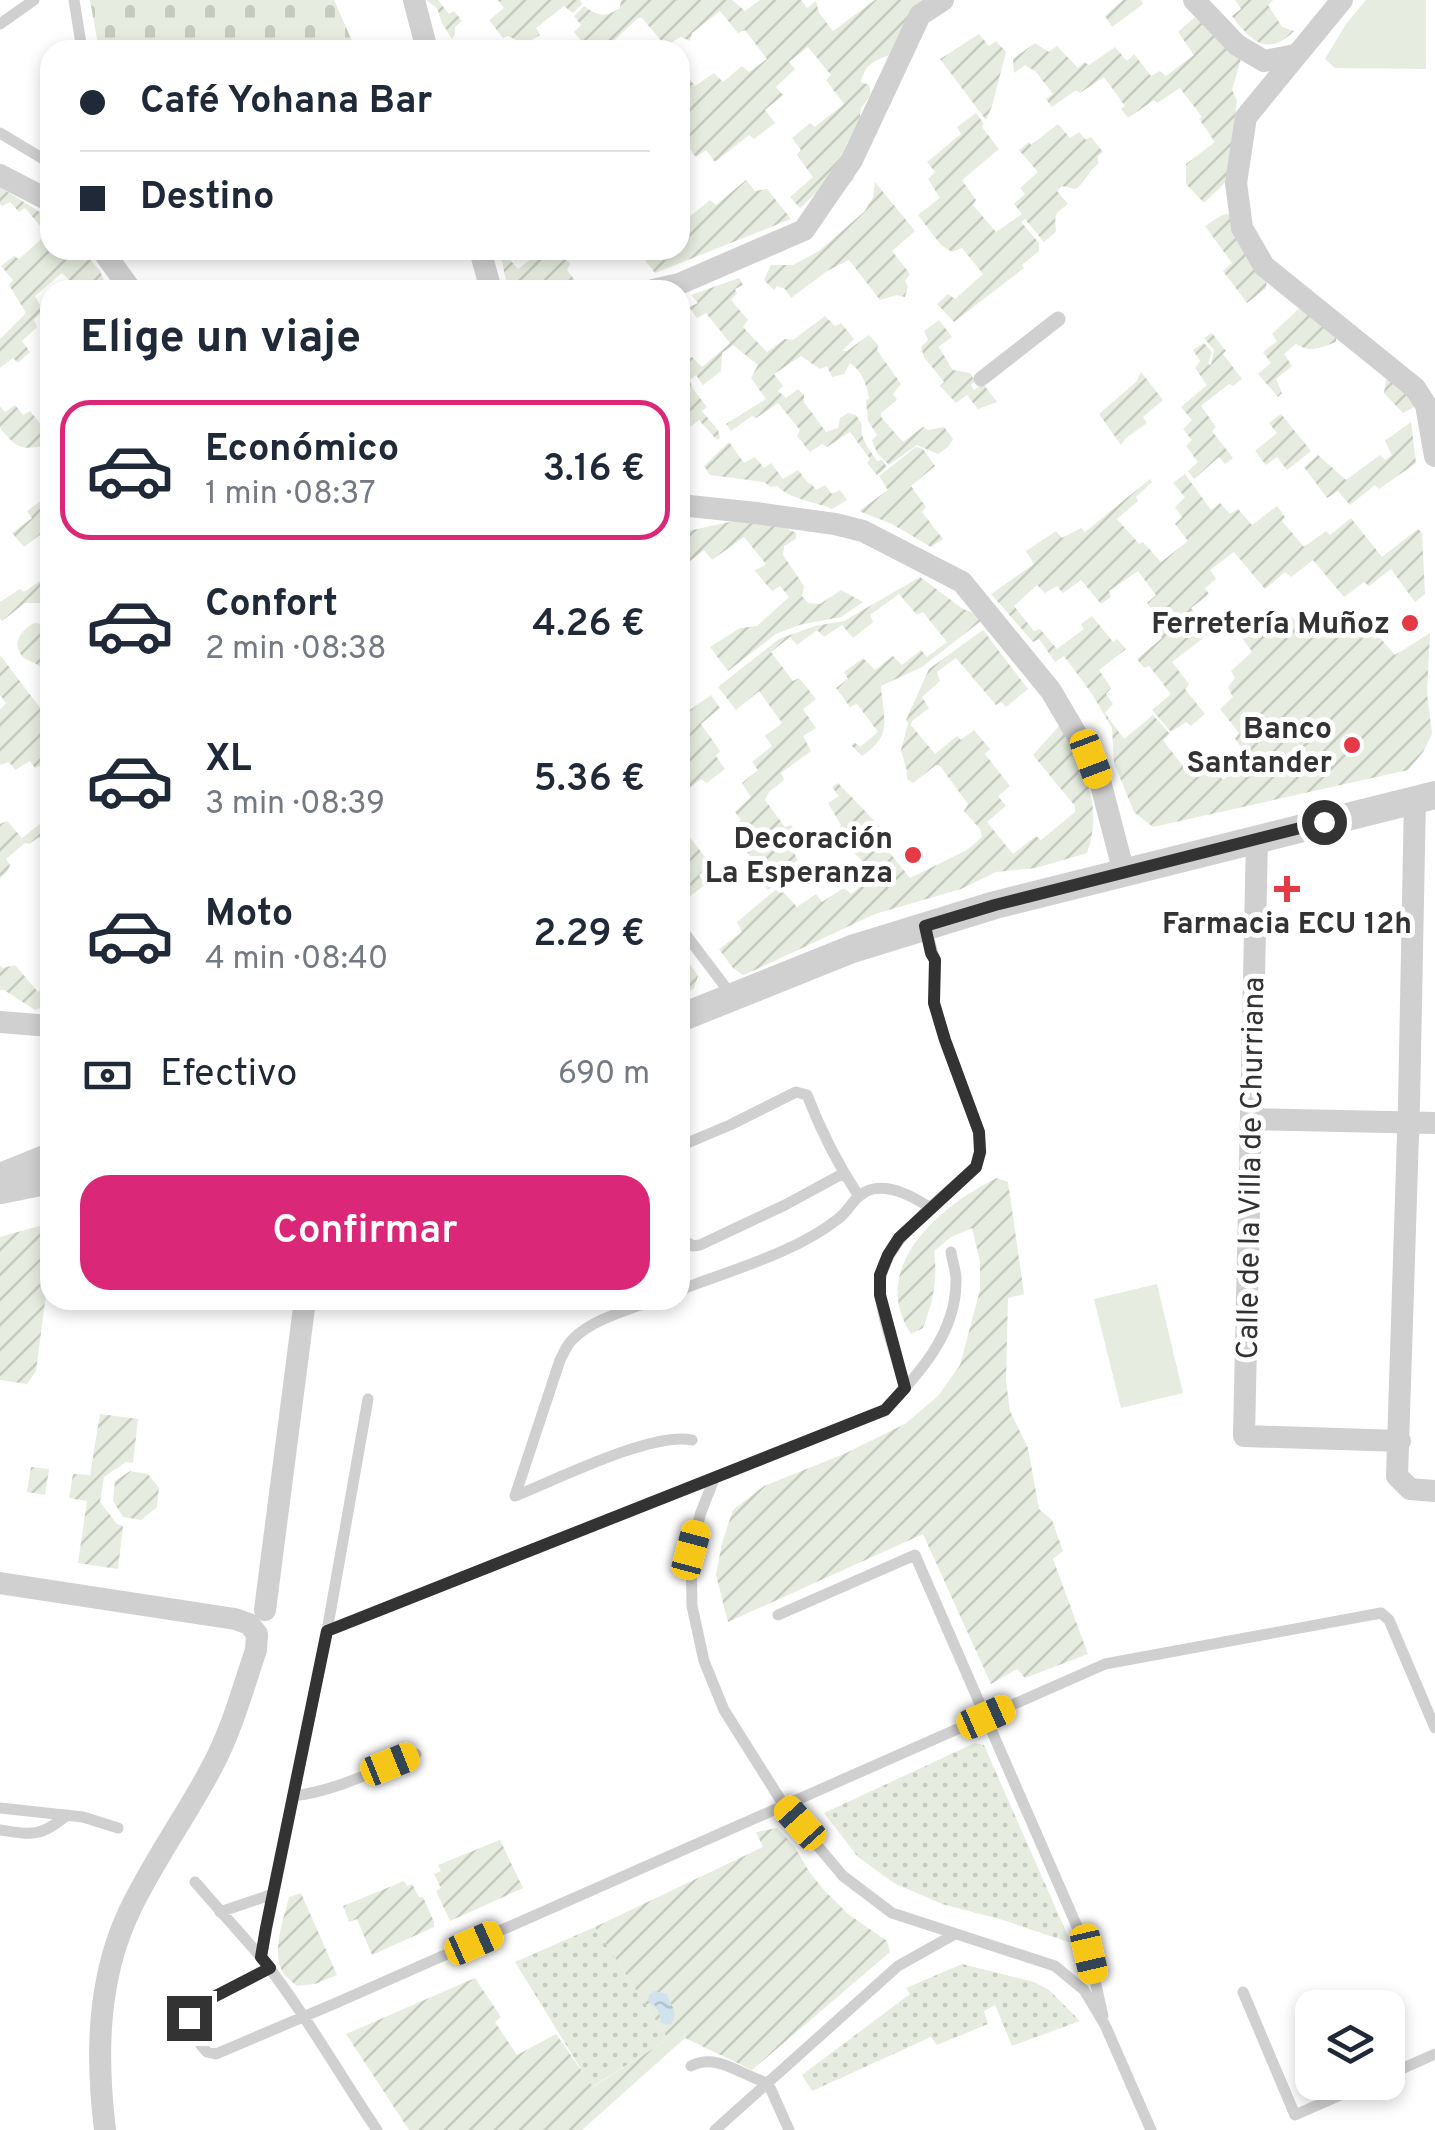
<!DOCTYPE html>
<html lang="es">
<meta charset="utf-8">
<style>
:root{--surface:#fff;--page:#f2f2f3;--text:#1f2937;--muted:#747a83;--line:#e0e1e3;--accent:#db2777}
body{margin:0;font-family:Overpass,sans-serif;background:var(--page);color:var(--text);height:100vh;display:flex;flex-direction:column;font-size:38px;white-space:nowrap}
*{box-sizing:border-box;margin:0}
p{font-size:32px;color:var(--muted)}
.icon{flex:none;width:55px;height:55px;fill:none;stroke:currentColor;stroke-width:2;stroke-linecap:round;stroke-linejoin:round}
.map{position:relative;flex:1;overflow:hidden}
.sheet{position:absolute;left:40px;top:280px;width:650px;height:1030px;display:flex;flex-direction:column;background:var(--surface);border-radius:30px;box-shadow:0 5px 15px #0003}
.sheet>*{flex:none}
.top-card{position:absolute;left:40px;top:40px;width:650px;height:220px;border-radius:30px;box-shadow:0 5px 15px #0003;display:grid;align-content:center;height:220px;padding:0 40px;background:var(--surface)}
.tools{position:absolute;left:1295px;top:1990px;display:grid;gap:20px}
.tools a{display:grid;place-items:center;width:110px;height:110px;border-radius:20px;background:var(--surface);box-shadow:0 5px 15px #0003;font-size:50px}
.end{position:absolute;width:45px;height:45px;margin:-22px;border:12px solid #333;background:#fff;box-shadow:0 0 0 5px #fff}
.from{border-radius:50%}
.car{position:absolute;width:30px;height:60px;margin:-30px -15px;border-radius:12px;box-shadow:0 0 8px 2px #0007;background:linear-gradient(#f5c518 24%,#345 0 40%,#f5c518 0 76%,#345 0 86%,#f5c518 0)}
.top-card b{display:flex;align-items:center;gap:35px;height:95px;font-size:38px}
.top-card b+b{border-top:2px solid var(--line)}
.top-card i{width:25px;height:25px;background:var(--text)}
ul{padding:0;list-style:none}
li{display:flex;align-items:center;gap:30px;height:140px;margin:0 20px 15px;padding:0 20px;border:5px solid transparent;border-radius:30px}
li div{flex:1}
li b{display:block;font-size:38px}
li em{font-style:normal;font-weight:600}
li.current{border-color:var(--accent)}
li>.icon{width:90px;height:90px;stroke-width:1.5}
h2{padding:0 40px;font-size:45px;line-height:120px}
.pay{display:flex;align-items:center;gap:25px;height:110px;padding:0 40px;font-size:38px}
.pay p{margin-inline-start:auto}
.action{display:flex;gap:20px;margin-top:auto;padding:20px 40px}
.action a{flex:1;height:115px;border-radius:30px;background:var(--accent);color:#fff;font-size:40px;font-weight:600;line-height:115px;text-align:center}
.map>svg:first-child{display:block}
.grass{fill:url(#grass-dots)}
.cemetery{fill:url(#cemetery-stones)}
.garden{fill:url(#garden-furrows)}
.pitch{fill:#e6ecdf}
.water{fill:url(#water-ripples)}
.lines{fill:none;stroke-linecap:round;stroke-linejoin:round}
.service{stroke:#d0d0d0;stroke-width:11}
.pedestrian{stroke:#d0d0d0;stroke-width:15}
.minor{stroke:#d0d0d0;stroke-width:22}
.tertiary{stroke:#d0d0d0;stroke-width:28}
.route{stroke:#333;stroke-width:12}
.poi-dot{fill:#e63946;stroke:#fff;stroke-width:4}
.labels{text-anchor:middle;stroke-width:10;stroke-linejoin:round;paint-order:stroke}
.poi-label{font-size:30px;font-weight:bold;fill:#333;stroke:#fff;text-anchor:end}
.street-label{font-size:30px;fill:#333;stroke:#fff}
</style>
<div class="map">
<svg width="1435" height="2130" viewBox="0 0 1435 2130">
<defs>
<pattern id="grass-dots" width="8" height="8" patternUnits="userSpaceOnUse" patternTransform="scale(2.5)"><rect width="8" height="8" fill="#e6ecdf"/><path d="M2 2h.1M6 6h.1" fill="none" stroke="#c6cbc0" stroke-width="1.8" stroke-linecap="round"/></pattern>
<pattern id="cemetery-stones" width="16" height="16" patternUnits="userSpaceOnUse" patternTransform="scale(2.5)"><rect width="16" height="16" fill="#e6ecdf"/><path d="M2 7V4a2 2 0 0 1 4 0v3zM10 15v-3a2 2 0 0 1 4 0v3z" fill="#c6cbc0"/></pattern>
<pattern id="garden-furrows" width="10" height="10" patternUnits="userSpaceOnUse" patternTransform="scale(2.5)"><rect width="10" height="10" fill="#e6ecdf"/><path d="M-1 1l2-2M0 10L10 0M9 11l2-2" fill="none" stroke="#c6cbc0"/></pattern>
<pattern id="water-ripples" width="26" height="14" patternUnits="userSpaceOnUse" patternTransform="scale(2.5)"><rect width="26" height="14" fill="#cfe2ee"/><path d="M2 4q2-2 4 0t4 0M15 11q2-2 4 0t4 0" fill="none" stroke="#b2c2cd"/></pattern>
</defs>
<rect width="100%" height="100%" fill="#fff"/>
<path class="grass" d="M975,1743L984,1745L1071,1943L1003,1920L942,1904L894,1883L858,1857L824,1813Z
M595,1927L668,2039L592,2087L515,1962Z
M962,1964L1034,1982L1049,1990L1080,2021L1012,2046L995,2005L984,2011L988,2024L937,2045L931,2037L812,2091L802,2075L910,1994L906,1988Z"/>
<path class="cemetery" d="M90,0H334L356,50H99Z"/>
<path class="garden" d="M426,0H438L449,14L454,11L462,21L455,27V34L452,39L442,23L437,8Z
M498,0H580L582,4L573,13L564,6L536,28L540,35L525,44L508,36L503,38L489,20L504,8Z
M621,0H732L745,11L760,0H801L807,8L816,1L819,13L833,31L875,0H923L894,54C876,59 865,64 861,82L869,85C873,98 866,99 861,109C859,115 861,124 861,130L847,143L845,156L854,179L841,193L827,183L800,208L790,197L813,177L797,155L801,150L792,138L810,123L815,127L844,104L826,80L831,75L808,47L789,62L795,69L776,87L783,95L765,110L775,123L754,139L749,135L715,162L706,150L696,157L680,138V77L685,73L695,86L714,73L723,82L742,66L749,72L767,59L745,30L738,33L720,11L692,33L690,41L681,37L672,42L677,50H669L642,18H638L609,45L612,50H589L574,32L581,25L574,16L584,6C598,16 605,18 620,8Z
M1123,0H1141L1143,4L1112,27L1105,16Z
M1235,0H1273L1268,5L1282,27L1294,31C1267,58 1250,40 1232,16L1241,9Z
M1195,17L1241,59L1232,90L1237,100L1229,179L1204,203L1186,184V164L1215,142L1199,119L1202,117L1180,88L1157,103L1154,100L1128,118L1121,109L1125,106L1104,77L1080,93L1076,90L1052,107L1046,99L1053,94L1036,72L1025,65L1014,73L1013,59L1035,43L1049,52L1057,46L1078,68L1084,62L1089,65L1115,47L1127,61L1134,54L1151,76L1160,71L1166,76L1194,55L1178,32Z
M979,34L989,46L996,41L1006,52L992,106L986,120L940,59Z
M976,113L984,124L982,127L999,149L962,180L976,200L973,205L996,232L1022,214L1014,204L1025,194L1020,188L1038,172L1019,150L1029,142L1031,145L1058,124L1070,138L1079,132L1086,140L1091,137L1103,152L1098,156V164C1088,171 1086,181 1076,189L1062,186L1057,191L1068,204C1053,215 1055,214 1056,232L1044,242L1025,219L1021,222L1039,243V251L1022,265L1024,268L954,322L937,304L948,294L955,299L983,274L962,248L952,252L941,245L918,215L940,198L928,179L935,172L927,162L961,134L957,127Z
M746,180L755,191L767,189L791,219L655,273L637,250H680V209L688,218L710,200L716,205Z
M875,182L915,231L892,251L910,274L905,281L908,287L905,297L897,295L880,300L849,260L827,271L791,298L785,289L777,286L774,290L764,280L771,265H793L819,251L865,211L873,197Z
M0,187L49,218L50,250H82L100,271L108,290H79L62,273L35,296L43,310L34,320L37,327L22,341L30,352L18,363L13,358L0,368V339L26,313L9,285L13,280L1,266L14,256L19,259L47,234L25,208L19,212L10,202L2,206L0,204Z
M1233,213L1267,277L1266,288L1247,303L1223,271L1232,263L1205,226L1222,215Z
M554,250H558L570,264L567,270L582,290H508L500,252L502,251L518,269L538,253L544,256Z
M739,278L743,285L735,289L737,293L731,300L748,320L743,327L767,352L785,339L793,340L825,316L835,326L841,323L854,339L842,351H847L869,335L878,345L877,350L901,384L893,394L897,400L881,413V417L903,442L923,427L928,430L944,427L953,439L948,447L938,454L917,445L889,465L877,453L872,440L877,435L868,421L866,400L869,399C867,385 862,371 850,363L844,374L832,377L827,366L820,369L801,356L774,374L783,386L778,391L786,398L798,389L804,395V402L826,432L838,428L840,418L848,413L856,415L862,425C859,438 870,450 877,461L882,460L887,467L877,475L867,463L870,459L850,432L827,447L822,444L810,452L797,436L800,430L778,403L756,418L752,416L731,431L726,424L766,399L751,378L758,365L733,345L722,353L721,371L703,385L696,375L690,380L693,389L707,407L702,411L718,430L720,438L717,440L699,420L683,433L680,430V364L692,357L702,367L730,343L706,313L697,318L689,307L698,303L691,295Z
M1304,304L1336,335V342C1320,348 1311,353 1296,344L1284,354L1292,366L1276,379L1282,393L1278,397L1258,374L1271,363L1263,352L1277,341L1272,334Z
M939,320L952,337L938,347C945,355 947,362 953,370L970,373L975,381L971,385L974,390L983,384L997,402L978,409L967,395L956,403L940,386L944,382L924,357L921,347L928,340L924,331Z
M1212,333L1226,351L1223,354L1242,379L1233,386L1229,384L1201,406L1216,427L1212,431L1233,458L1225,464L1219,457L1194,479L1188,471L1198,462L1186,446L1192,440L1183,429L1192,420L1181,407L1207,385L1195,368L1200,361L1193,350L1204,343L1212,352L1208,364L1211,365L1214,350L1204,338Z
M1141,372L1163,400L1143,417L1147,423L1126,438L1121,445L1099,414L1136,382Z
M1393,374L1418,405L1403,413L1384,393L1386,380Z
M15,405L23,415L30,411L43,427L50,423V452L45,446C19,450 17,448 0,428V406L5,412Z
M1281,414L1311,451L1287,470L1277,457L1266,465L1255,451L1277,433L1269,423Z
M1411,422L1416,463L1379,489L1375,485L1350,505L1338,491L1327,498L1304,467L1318,455L1346,480L1380,455L1385,460L1392,455L1385,441Z
M729,442L744,463L755,457L764,468L771,463L783,479L798,470L809,484L811,483L816,490L825,485L832,494L840,490L847,500L832,509C813,501 792,500 777,486L771,487L764,482L710,475L704,466Z
M916,447L923,449L935,466L911,486L926,507L922,512L943,539L931,547L892,524L859,511L888,490L879,476Z
M1185,474L1211,510L1220,503L1230,514L1238,509L1252,525L1277,506L1285,517L1282,521L1304,547L1326,531L1330,535L1351,518L1382,557L1418,529L1422,533L1425,594L1415,602L1391,569L1369,586L1364,582L1344,597L1313,560L1291,577L1285,572L1265,589L1234,552L1210,570L1216,579L1205,588L1209,594L1191,608L1210,633L1172,662L1189,684L1185,689L1205,714L1191,726L1186,722L1171,732L1152,710L1171,694L1149,666L1144,668L1137,659L1162,638L1149,620L1155,614L1147,603L1156,595L1138,571L1109,591L1111,597L1101,604L1081,580L1063,593L1057,586L1045,593L1037,585L1014,606L1034,631L1040,629L1057,649L1084,629L1081,624L1092,616L1113,642L1117,639L1126,649L1099,670L1111,688L1106,694L1113,704L1105,713L1124,739L1153,715L1170,734L1163,740L1182,765L1193,758L1201,770L1209,764L1223,780L1250,759L1235,739L1239,733L1220,709L1233,697L1228,687L1235,678L1231,671L1252,652L1238,632L1267,608L1278,620L1289,614L1299,624L1303,622L1315,638L1345,615L1356,629L1367,623L1395,655L1430,633L1427,693L1432,734L1423,752L1408,770L1153,827L1134,812L1114,763L1112,728L1092,694L1064,656L1055,662L1039,639L1033,642L991,594L1034,564L1026,551L1056,531L1062,538L1081,528L1085,532L1150,479L1152,482L1136,497L1138,501L1117,519L1139,544L1143,542L1161,562L1188,541L1175,524L1182,517L1175,507L1185,497L1173,483Z
M50,494V527L24,547L12,533L32,518L27,511Z
M734,521L776,523L796,533V539L784,546L783,555L804,586L802,596L808,603L820,604L841,590L863,602L841,617L799,625L776,634L728,671L710,647L740,628L757,626L789,597L780,586L772,591L755,571L766,564L744,537L712,560L704,550L680,569V528L688,531Z
M50,574V603H25L2,621L0,619V602L20,589L24,592Z
M920,577L963,609L974,613L981,621L922,667L881,686C883,718 894,735 862,756L851,745L855,743L860,747L878,732L857,704L850,707L836,688L848,679L844,672L863,658L875,670L893,656L902,665L921,650L927,657L947,642L923,612L917,615L899,594L870,615L873,622L853,638L842,625L824,637L817,630L797,645L790,637L771,652L793,681L799,678L816,699L803,709L816,728L803,736L811,751L781,773L784,780L769,792L765,800L785,827L791,825L806,843L794,853L798,860L775,878L777,883L768,890L752,871L756,865L731,829L741,820L735,812L751,797L742,783L758,770L752,762L772,746L765,736L782,723L759,691L736,710L718,687L779,639L815,626L844,621Z
M34,623L48,625L50,628V680C46,675 43,670 39,666C35,662 28,661 24,658C10,645 21,630 34,623Z
M983,630L1028,689L1006,707L1001,702L996,705L956,658L937,672L940,681L922,697L929,708L912,721L911,725L935,754L957,736L961,740L974,730L990,749L985,754L1010,786L998,796L1006,806L987,822L1013,854L1036,836L1041,840L1075,812V806L1033,755L1060,725C1084,767 1104,806 1087,853L1036,868L996,872L961,889L875,914L755,970L743,975L733,968L719,949L742,932L737,922L779,887L797,907L816,894L822,902L844,888L851,894L874,875C863,860 848,848 836,833L841,825L828,803L839,796L832,787L838,783L887,834L885,847L910,878L967,850L982,837L980,829L964,811L968,804L940,766L936,765L913,783L907,779V771L901,750L908,723L906,720L929,669Z
M0,655L44,713L47,733L50,736V761L35,768L30,761L15,770L9,762L0,765V710L6,703L0,695Z
M711,695L720,708L701,724L720,751L716,756L725,769L707,783L701,779L690,788L680,773V717Z
M680,815L688,825L685,831L711,865L699,875L706,884L684,901L680,896Z
M50,816V852L39,837L29,844L25,843L6,859L10,865L7,872L0,878V824L7,821L22,838Z
M682,952L698,976L694,988L680,998Z
M0,965L3,968L15,965L38,992L50,983V1004L35,1010L4,990H0Z
M997,1178L1008,1182L1024,1294L1008,1298L1006,1381L1010,1411L1028,1448L1039,1509L1052,1520L1063,1551L1053,1559L1088,1654L1025,1678L1017,1669L991,1684L923,1534L728,1622L716,1575L722,1543L733,1510L764,1486L844,1454L905,1424L938,1396L960,1365L980,1290V1261L972,1228L951,1237L934,1251C938,1279 933,1302 923,1328L911,1334C867,1267 941,1205 997,1178Z
M50,1223V1264L36,1371L27,1384L0,1380V1237Z
M100,1414L138,1419L133,1463L126,1462L104,1477L100,1502L117,1524L123,1526L118,1569L78,1563L87,1501L69,1498L73,1474L90,1475Z
M31,1467L49,1469L45,1495L27,1492Z
M130,1471L148,1474L159,1488L157,1507L141,1520L123,1517L113,1501L115,1481Z
M777,1828L794,1846L810,1873L825,1891L848,1914L887,1941L890,1952L752,2070L685,2038L582,2130H409L346,2034L475,1978L501,2017L495,2022L517,2055L556,2034L593,2087L668,2039L595,1927L763,1847L756,1832Z
M500,1840L523,1888L450,1921L436,1891L441,1888L434,1874L441,1871L438,1865Z
M404,1881L407,1886L412,1884L419,1897H423L434,1922V1927L372,1955L357,1919L349,1922L343,1906Z
M301,1893L337,1975L315,1984L297,1986C296,1985 284,1975 284,1974C270,1954 284,1918 289,1897Z"/>
<path class="pitch" d="M1366,0H1426V69L1335,68L1325,59L1346,24Z
M1157,1284L1183,1393L1121,1408L1094,1299Z"/>
<path class="water" d="M654,1991L667,1994C671,2007 679,2011 671,2024L667,2025L661,2022L658,2010L648,2001L649,1995Z"/>
<g class="lines">
<path class="service" d="M74,0L82,50
M0,24L34,0
M0,133L50,163
M680,927L733,997
M680,1146L730,1125L796,1092L807,1095C821,1131 837,1163 858,1195
M680,1238L693,1246L700,1245L785,1205L844,1173
M680,1290C731,1270 795,1253 838,1219C851,1209 855,1193 873,1189C893,1185 915,1198 931,1208
M654,1300C628,1310 593,1319 573,1339C567,1344 564,1353 560,1360L515,1496C556,1480 653,1431 692,1440
M905,1389C898,1361 881,1317 880,1291C877,1244 943,1197 976,1167L981,1152L979,1132L945,1040L934,1003L935,960L926,929
M368,1399L327,1631L261,1957C304,2012 338,2072 377,2130
M715,1477L701,1512L691,1549L692,1606L704,1661L724,1710L785,1807L843,1876L892,1913L1055,1966L1084,1990L1105,2025L1151,2130
M778,1615L915,1555L1089,1954L1103,2016
M327,1631L885,1410C918,1375 956,1334 956,1282C957,1273 952,1261 951,1252
M293,1796C336,1791 376,1770 416,1754
M0,1808L83,1817L118,1828
M0,1830C33,1835 41,1837 67,1815
M195,1882L261,1957
M220,1912L273,1894
M269,1968L200,2005C182,2019 194,2038 207,2052L216,2054L336,2003L1105,1664L1381,1613L1389,1620L1435,1728
M1243,1992L1295,2115L1370,2082
M691,2066C717,2052 742,2076 768,2083L789,2130
M1388,2075L1435,2054
M715,2130L898,1966L955,1934"/>
<path class="pedestrian" d="M981,379L1058,319"/>
<path class="minor" d="M414,0L427,50
M1194,0L1237,45L1264,61L1295,55
M1342,0L1246,117L1236,183L1242,228L1264,266L1415,388L1426,405L1435,456
M0,175L50,201
M102,250L131,290
M480,250L491,290
M653,290L679,284L804,230L852,160L920,15L943,0
M680,505L756,513L835,524L863,531L962,582L1051,691L1091,759L1100,781L1124,873
M1415,799L1409,1104L1397,1476L1410,1489L1435,1491
M1257,840L1244,1436L1400,1441
M0,1022L50,1026
M1252,1119L1435,1123
M0,1583L235,1619L249,1624L257,1634L256,1650C243,1688 232,1729 213,1765C187,1815 153,1861 129,1912C97,1980 96,2056 105,2130
M265,1610L305,1300"/>
<path class="tertiary" d="M680,1018L852,949L995,905L1435,795
M0,1177L50,1157
M1,1190L50,1180"/>
</g>
<g class="lines">
<path class="route" d="M189,2018L192,2011L200,2004L270,1968L261,1957L266,1928L327,1631L885,1410L905,1388L880,1295V1275L888,1255L899,1238L976,1167L980,1152L979,1132L945,1040L934,1003L935,960L931,953L925,926L995,905L1324,822"/>
</g>
<g class="poi-dot">
<circle cx="1410" cy="623" r="10"/>
<circle cx="1352" cy="745" r="10"/>
<circle cx="913" cy="855" r="10"/>
<path d="M1282 874h10v10h10v10h-10v10h-10v-10h-10v-10h10z"/>
</g>
<g class="labels">
<g class="poi-label">
<text x="1390" y="633">Ferretería Muñoz</text>
<text x="1332" y="738">Banco<tspan x="1332" dy="34">Santander</tspan></text>
<text x="893" y="848">Decoración<tspan x="893" dy="34">La Esperanza</tspan></text>
<text x="1287" y="933" text-anchor="middle">Farmacia ECU 12h</text>
</g>
<g class="street-label">
<text transform="translate(1250 1168) rotate(-89)" y="10">Calle de la Villa de Churriana</text>
</g>
</g>
</svg>
<div class="tools">
<a><svg class="icon" aria-label="layers" viewBox="0 0 24 24"><path d="M12 4l9 5-9 5-9-5zM3 14l9 5 9-5"/></svg></a>
</div>
<i class="end from" style="left:1324px;top:822px"></i>
<i class="end" style="left:189px;top:2018px"></i>
<i class="car" style="left:1091px;top:759px;rotate:159deg"></i>
<i class="car" style="left:691px;top:1550px;rotate:15deg"></i>
<i class="car" style="left:986px;top:1717px;rotate:66deg"></i>
<i class="car" style="left:390px;top:1764px;rotate:68deg"></i>
<i class="car" style="left:800px;top:1823px;rotate:318deg"></i>
<i class="car" style="left:474px;top:1943px;rotate:66deg"></i>
<i class="car" style="left:1089px;top:1954px;rotate:167deg"></i>
<div class="top-card">
<b><i class="from"></i>Café Yohana Bar</b>
<b><i></i>Destino</b>
</div>
<section class="sheet">
<h2>Elige un viaje</h2>
<ul>
<li class="current"><svg class="icon" aria-label="car" viewBox="0 0 24 24"><path d="M5 17H2v-5l4-1 3-4h7l3 4 3 1v5h-3M9 17h6M6 11h13"/><circle cx="7" cy="17" r="2"/><circle cx="17" cy="17" r="2"/></svg><div><b>Económico</b><p>1 min · 08:37</p></div><em>3.16 €</em></li>
<li><svg class="icon" aria-label="car" viewBox="0 0 24 24"><path d="M5 17H2v-5l4-1 3-4h7l3 4 3 1v5h-3M9 17h6M6 11h13"/><circle cx="7" cy="17" r="2"/><circle cx="17" cy="17" r="2"/></svg><div><b>Confort</b><p>2 min · 08:38</p></div><em>4.26 €</em></li>
<li><svg class="icon" aria-label="car" viewBox="0 0 24 24"><path d="M5 17H2v-5l4-1 3-4h7l3 4 3 1v5h-3M9 17h6M6 11h13"/><circle cx="7" cy="17" r="2"/><circle cx="17" cy="17" r="2"/></svg><div><b>XL</b><p>3 min · 08:39</p></div><em>5.36 €</em></li>
<li><svg class="icon" aria-label="car" viewBox="0 0 24 24"><path d="M5 17H2v-5l4-1 3-4h7l3 4 3 1v5h-3M9 17h6M6 11h13"/><circle cx="7" cy="17" r="2"/><circle cx="17" cy="17" r="2"/></svg><div><b>Moto</b><p>4 min · 08:40</p></div><em>2.29 €</em></li>
</ul>
<div class="pay"><svg class="icon" aria-label="cash" viewBox="0 0 24 24"><path d="M3 7h18v10H3z"/><circle cx="12" cy="12" r="2"/></svg>Efectivo<p>690 m</p></div>
<div class="action"><a>Confirmar</a></div>
</section>
</div>
